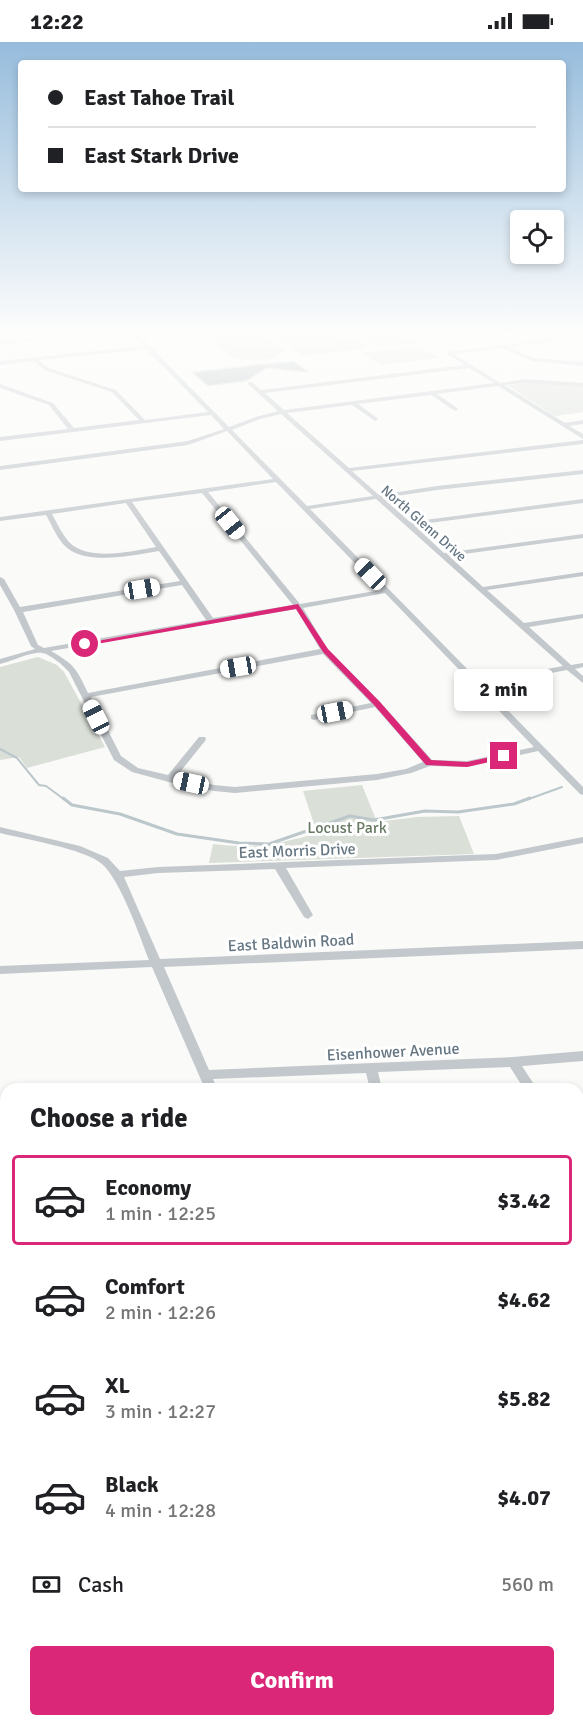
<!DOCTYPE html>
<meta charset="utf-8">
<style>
:root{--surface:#fff;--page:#f6f6f6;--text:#202124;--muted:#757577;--line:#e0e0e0;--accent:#db2777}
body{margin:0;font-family:Signika,sans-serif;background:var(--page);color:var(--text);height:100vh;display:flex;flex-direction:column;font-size:22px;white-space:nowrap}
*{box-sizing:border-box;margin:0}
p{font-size:20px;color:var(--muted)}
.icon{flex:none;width:33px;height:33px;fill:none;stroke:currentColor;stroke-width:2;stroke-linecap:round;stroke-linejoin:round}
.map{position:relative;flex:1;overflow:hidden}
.side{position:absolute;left:0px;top:1041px;width:584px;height:644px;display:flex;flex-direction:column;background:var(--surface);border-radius:18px 18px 0 0;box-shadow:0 3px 9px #0003}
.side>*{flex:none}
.top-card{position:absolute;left:18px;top:18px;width:548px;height:132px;border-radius:6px;box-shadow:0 3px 9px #0003;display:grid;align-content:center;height:132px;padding:0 30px;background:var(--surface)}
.buttons{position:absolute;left:510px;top:168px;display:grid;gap:12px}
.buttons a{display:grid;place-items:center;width:54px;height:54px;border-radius:6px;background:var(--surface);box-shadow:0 3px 9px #0003;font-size:30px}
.end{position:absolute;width:27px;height:27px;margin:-14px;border:8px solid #db2777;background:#fff;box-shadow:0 0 0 3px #fff}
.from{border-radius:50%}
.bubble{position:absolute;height:42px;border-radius:6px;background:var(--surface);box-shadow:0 3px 9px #0003;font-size:20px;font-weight:800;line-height:42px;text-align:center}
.car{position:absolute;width:18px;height:36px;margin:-18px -9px;border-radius:8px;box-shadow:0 0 4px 2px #0007;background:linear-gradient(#fff 24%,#345 0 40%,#fff 0 76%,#345 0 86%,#fff 0)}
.top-card b{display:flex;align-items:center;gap:21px;height:57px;font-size:22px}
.top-card b+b{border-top:2px solid var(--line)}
.top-card i{width:15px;height:15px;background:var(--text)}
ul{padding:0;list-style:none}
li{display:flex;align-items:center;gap:18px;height:90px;margin:0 12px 9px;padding:0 18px;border:3px solid transparent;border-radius:6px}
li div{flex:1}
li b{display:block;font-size:22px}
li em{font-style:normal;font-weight:800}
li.on{border-color:var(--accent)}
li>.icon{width:54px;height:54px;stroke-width:1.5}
h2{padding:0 30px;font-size:27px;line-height:72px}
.pay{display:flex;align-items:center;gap:15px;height:66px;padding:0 30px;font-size:22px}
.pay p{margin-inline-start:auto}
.action{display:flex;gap:12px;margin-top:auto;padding:12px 30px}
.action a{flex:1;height:69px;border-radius:6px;background:var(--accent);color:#fff;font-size:24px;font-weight:800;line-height:69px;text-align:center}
.status{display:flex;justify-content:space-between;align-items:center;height:42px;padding:0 30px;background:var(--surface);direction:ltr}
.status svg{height:16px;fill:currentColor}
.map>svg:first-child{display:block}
.green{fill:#dadfd7}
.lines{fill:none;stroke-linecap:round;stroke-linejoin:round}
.stream-far1{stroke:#bbc7cb;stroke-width:2}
.stream{stroke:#bbc7cb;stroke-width:3}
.building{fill:#aab3b9;stroke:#dcdcda;stroke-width:1.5}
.minor{fill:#c3c8cc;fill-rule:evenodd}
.route{fill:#db2777}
.labels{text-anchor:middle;stroke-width:6;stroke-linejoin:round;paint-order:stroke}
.far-street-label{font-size:14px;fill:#657683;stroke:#fff}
.park-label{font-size:16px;fill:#687a64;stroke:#fff}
.street-label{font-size:16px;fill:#657683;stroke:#fff}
</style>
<div class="status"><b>12:22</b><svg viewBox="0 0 49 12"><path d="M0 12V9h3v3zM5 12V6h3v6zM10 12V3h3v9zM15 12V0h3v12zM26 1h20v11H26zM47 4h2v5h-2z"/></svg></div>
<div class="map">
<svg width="583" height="1684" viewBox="0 0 583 1684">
<rect width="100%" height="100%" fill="#fafaf8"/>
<path class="green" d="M207,293H266L284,309C274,321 242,321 229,312C221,307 214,299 207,293Z
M277,293H357L358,294L298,301L284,300Z
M362,293H399L422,301L375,304L361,295Z
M355,297L369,306L303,314L290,304Z
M420,305L438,316L380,323L363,311Z
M530,341L583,345V370L555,374L507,343Z
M38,615L57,623L64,630L105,705L27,726L19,715L0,718V625Z
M362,743L377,780L417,775L459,774L474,812L209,821L213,802C250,807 282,802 317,791L303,749Z"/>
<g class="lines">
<path class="stream-far1" d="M0,707L17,716L39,743L46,744L65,758
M526,758L562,745"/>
<path class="stream" d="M63,756L72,763L120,772L177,792L239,801L269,802L350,774L374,778L425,769L458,770L514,762L530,756"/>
</g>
<path class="building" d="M294,319L308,330L267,326L246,339L208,344L192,330Z"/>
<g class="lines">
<path class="minor" d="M65,293H82L0,302V300Z
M134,293H139L229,385L256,375L278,369L248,342V340H252L261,348L465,323L447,312V310L583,293V295L508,305L533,316L583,320V324L532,319L502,306L454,312L500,341L525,337L583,341V345L525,341L504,343L565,381L583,378V382L569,384L583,392V397L498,344L437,352L457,366L458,367L455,369L431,353L358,362L377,376V378L375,379L352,363L287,371L349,426L583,398V402L352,429L379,453L437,444L583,428V432L437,448L383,456L410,480L583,457V461L414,483L444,511L583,492V496L449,514L483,545L583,530V534L487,548L524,581L583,572V576L529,585L571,623L583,621V625L575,627L583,634V641L567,628L484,644L583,745V753L580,752L538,709L467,725L430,724L411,731L377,738L235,751L214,749L169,740L132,730L114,718L69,630C64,624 50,612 42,611C32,609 10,620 0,622V617L35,607L31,604L14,568L0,543V535L4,537L20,565L180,539L159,509C134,513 87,524 66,505C57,497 52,483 46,473L0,479V475L273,437L227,389L188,403L0,428V424L188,399L224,387L211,373L0,399V395L68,387L49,363L0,346V342L53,361L74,386L139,378L112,350L44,328L34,319L0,323V319L144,304ZM146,307L208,370L145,378L116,348L48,326L39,318ZM469,326L494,341L284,368L265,351ZM281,372L373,454L307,464L232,388L260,377ZM276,440L381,548L300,562L208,450ZM202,451L293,563L213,576L132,460ZM376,457L563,624L480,640L310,467ZM126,461L156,505C133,509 88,520 69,500C62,492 57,481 52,472ZM182,543L206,578L44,606L38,603L23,570ZM385,551L534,705L467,719L432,718L380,660L328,608L303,566ZM296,567L320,607L88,651C76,626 75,623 51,609ZM323,612L371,661L311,673V677L314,678L375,665L423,720L406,727L377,732L235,745L214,743L176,735L205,699L206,697L205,695H199L168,733L138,726L121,714L91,655Z
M0,785L80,804L108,816L120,829L158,825L496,812L583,795V801L496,818L286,826L313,873L308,877L304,875L275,827L158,831L124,835L160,917L583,899V907L164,925L209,1028L513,1015L583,1009V1019L522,1024L537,1047H524L510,1025L378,1030L382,1047H370L366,1031L213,1037L217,1047H205L152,925L0,932V924L149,918C139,893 121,839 102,822C85,807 24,797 0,791Z
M0,1098L5,1099L6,1102V1131L1,1130L0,1127Z
M578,1113L583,1115V1134L578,1131Z
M583,1158V1195L578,1197V1161Z
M578,1356L583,1358V1402L578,1400Z
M6,1412V1428L0,1430V1414Z
M583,1486V1504L578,1506V1489Z
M126,1678H155L153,1684H123Z
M353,1678H372L374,1684H354Z"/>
</g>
<linearGradient id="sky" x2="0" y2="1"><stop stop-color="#96bcdc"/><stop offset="0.55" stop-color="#fdfdfc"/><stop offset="1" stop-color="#fdfdfc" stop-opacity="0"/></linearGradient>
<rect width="583" height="529" fill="url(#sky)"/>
<path class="route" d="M298,562L328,607L380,660L431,718L467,720L504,712L507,713V716L467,725L426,723L375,664L323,610L296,567L85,604L81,602Z"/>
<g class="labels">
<g class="far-street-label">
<text transform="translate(424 481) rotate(41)" y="5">North Glenn Drive</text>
</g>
<g class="park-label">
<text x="347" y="791">Locust Park</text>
</g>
<g class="street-label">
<text transform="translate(297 808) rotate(-2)" y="6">East Morris Drive</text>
<text transform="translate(291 900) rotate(-3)" y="6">East Baldwin Road</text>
<text transform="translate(393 1009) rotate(-3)" y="6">Eisenhower Avenue</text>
</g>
</g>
</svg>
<div class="buttons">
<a><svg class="icon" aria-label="locate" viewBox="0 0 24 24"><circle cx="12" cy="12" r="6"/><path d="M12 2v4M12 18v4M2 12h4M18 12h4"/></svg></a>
</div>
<i class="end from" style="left:85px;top:602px"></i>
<i class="end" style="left:504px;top:714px"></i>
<div class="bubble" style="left:454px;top:627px;width:99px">2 min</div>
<i class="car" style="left:230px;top:481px;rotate:141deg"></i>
<i class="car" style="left:370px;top:532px;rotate:316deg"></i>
<i class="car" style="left:142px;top:547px;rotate:81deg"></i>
<i class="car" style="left:238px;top:625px;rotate:260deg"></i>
<i class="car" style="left:335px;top:670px;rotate:79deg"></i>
<i class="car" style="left:96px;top:675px;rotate:333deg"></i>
<i class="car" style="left:191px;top:741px;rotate:282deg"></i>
<div class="top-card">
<b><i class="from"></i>East Tahoe Trail</b>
<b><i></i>East Stark Drive</b>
</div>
<section class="side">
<h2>Choose a ride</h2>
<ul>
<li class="on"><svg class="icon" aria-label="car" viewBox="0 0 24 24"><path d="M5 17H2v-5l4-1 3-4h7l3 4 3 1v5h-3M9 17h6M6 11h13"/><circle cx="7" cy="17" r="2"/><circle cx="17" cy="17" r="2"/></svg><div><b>Economy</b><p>1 min · 12:25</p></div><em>$3.42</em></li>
<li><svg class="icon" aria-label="car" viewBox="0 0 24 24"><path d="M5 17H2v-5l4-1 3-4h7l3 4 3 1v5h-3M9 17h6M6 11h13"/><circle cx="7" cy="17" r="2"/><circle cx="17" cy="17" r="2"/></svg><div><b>Comfort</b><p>2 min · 12:26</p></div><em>$4.62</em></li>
<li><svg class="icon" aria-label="car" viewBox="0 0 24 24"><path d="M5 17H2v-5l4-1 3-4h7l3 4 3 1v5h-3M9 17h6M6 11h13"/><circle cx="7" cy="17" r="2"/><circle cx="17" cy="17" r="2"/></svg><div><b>XL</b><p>3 min · 12:27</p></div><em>$5.82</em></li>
<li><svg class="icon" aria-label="car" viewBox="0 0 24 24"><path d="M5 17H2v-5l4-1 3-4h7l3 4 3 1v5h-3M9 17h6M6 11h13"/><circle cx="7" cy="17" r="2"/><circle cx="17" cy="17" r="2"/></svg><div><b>Black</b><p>4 min · 12:28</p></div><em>$4.07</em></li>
</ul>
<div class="pay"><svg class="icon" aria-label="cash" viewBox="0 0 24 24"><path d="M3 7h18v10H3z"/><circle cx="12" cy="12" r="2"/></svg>Cash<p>560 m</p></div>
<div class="action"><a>Confirm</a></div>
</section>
</div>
